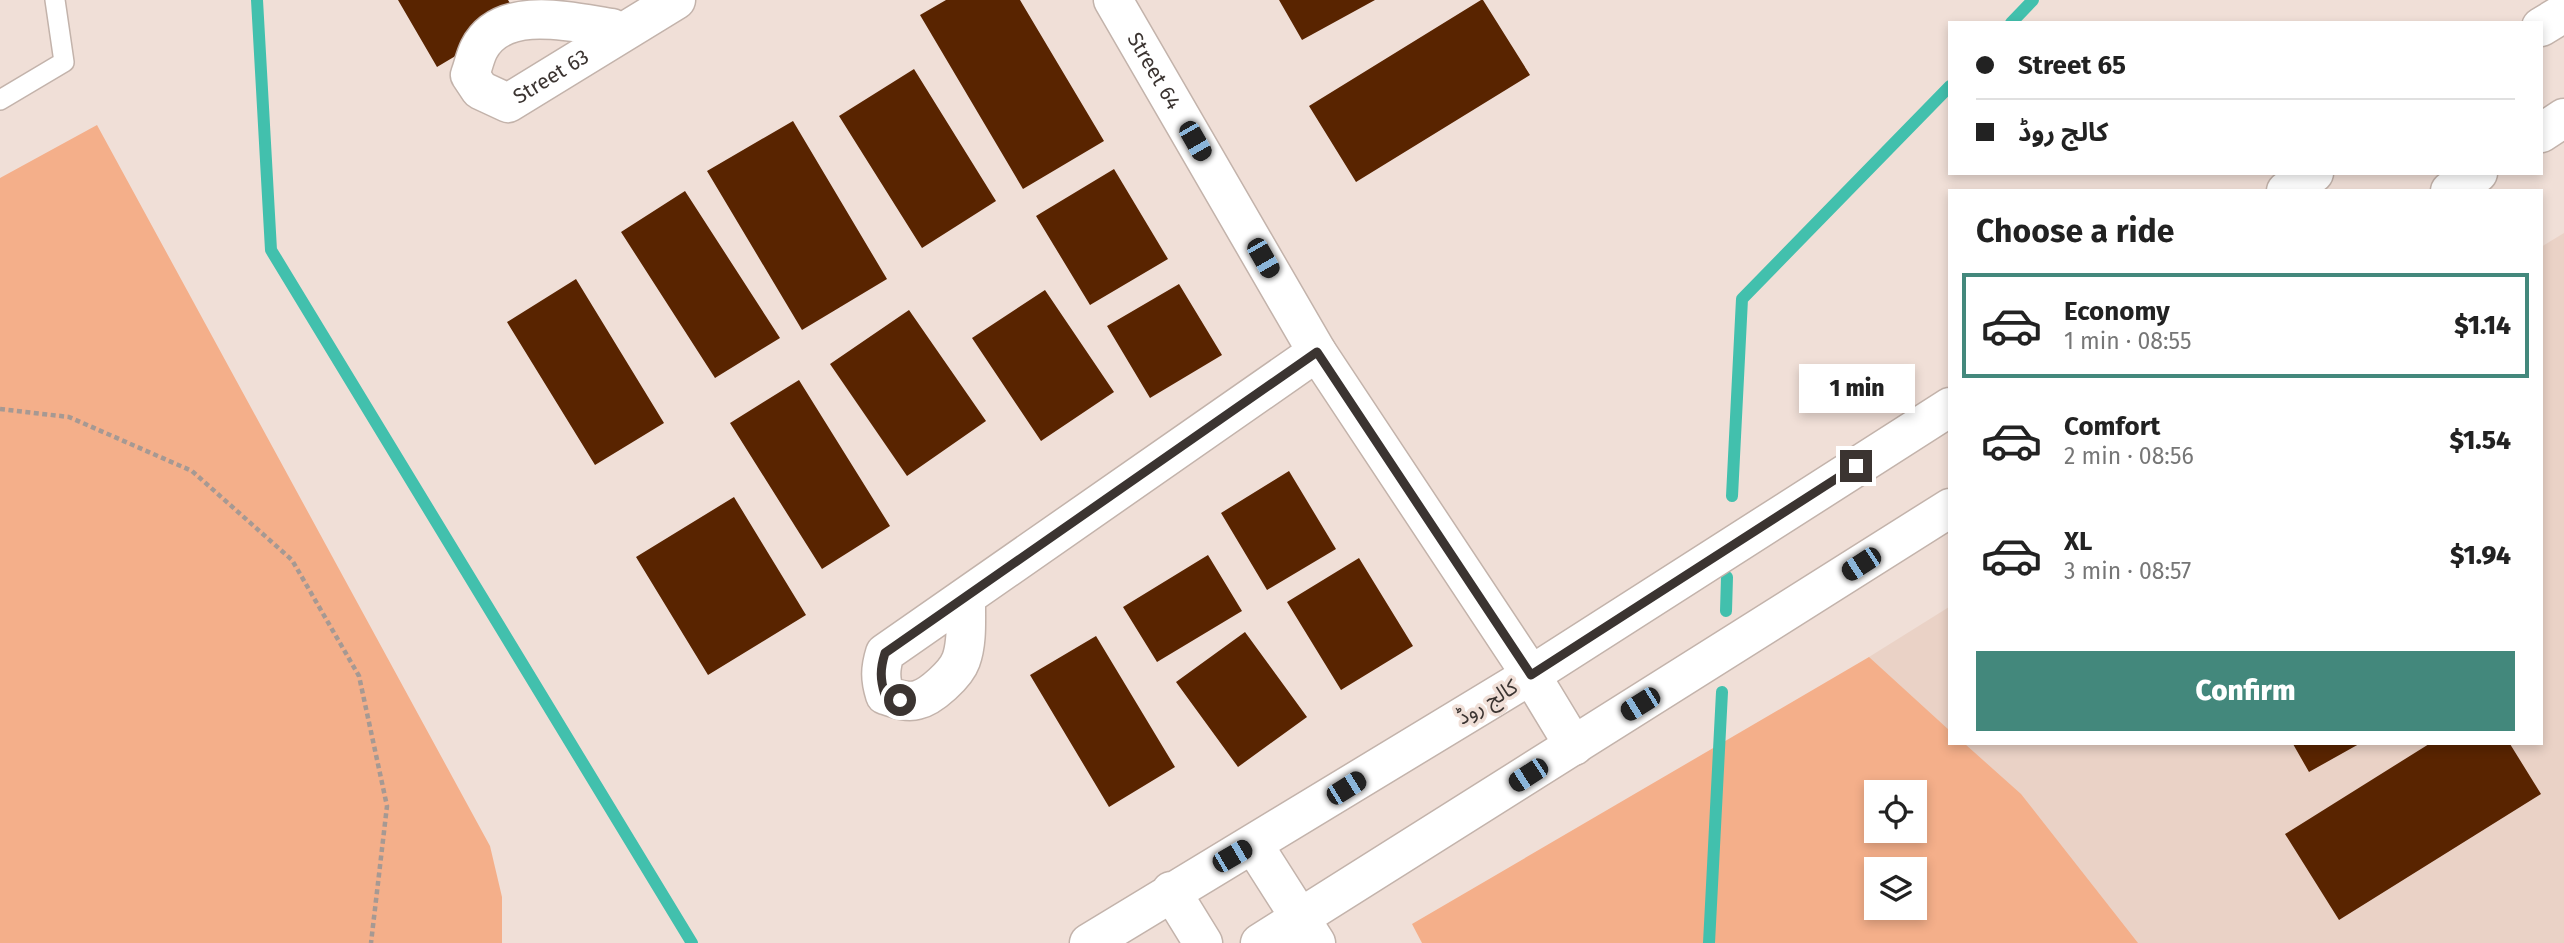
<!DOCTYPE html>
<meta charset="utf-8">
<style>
:root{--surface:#fff;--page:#f6f6f6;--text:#222;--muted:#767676;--line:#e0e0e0;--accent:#43887c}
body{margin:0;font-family:"Fira Sans","Noto Sans Arabic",sans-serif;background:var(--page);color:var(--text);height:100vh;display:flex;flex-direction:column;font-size:26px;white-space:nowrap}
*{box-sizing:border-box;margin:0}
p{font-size:23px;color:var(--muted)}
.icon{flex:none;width:38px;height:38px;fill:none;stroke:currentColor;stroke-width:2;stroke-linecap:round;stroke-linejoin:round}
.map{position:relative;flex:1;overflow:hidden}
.sheet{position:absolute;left:1948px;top:189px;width:595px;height:556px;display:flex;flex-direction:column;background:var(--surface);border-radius:0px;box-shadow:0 4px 10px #0003}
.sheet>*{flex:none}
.guide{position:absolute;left:1948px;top:21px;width:595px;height:154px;border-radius:0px;box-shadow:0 4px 10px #0003;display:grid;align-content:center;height:154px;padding:0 28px;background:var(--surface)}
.buttons{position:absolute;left:1864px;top:780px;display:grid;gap:14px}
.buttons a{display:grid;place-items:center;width:63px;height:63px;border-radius:0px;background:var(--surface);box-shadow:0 4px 10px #0003;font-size:35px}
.end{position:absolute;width:32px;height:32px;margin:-16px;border:9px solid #3b3431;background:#fff;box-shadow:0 0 0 4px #fff}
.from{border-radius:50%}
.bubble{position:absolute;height:49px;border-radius:0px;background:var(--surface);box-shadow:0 4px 10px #0003;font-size:23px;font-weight:800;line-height:49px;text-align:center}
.car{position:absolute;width:21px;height:42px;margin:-21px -10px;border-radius:9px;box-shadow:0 0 5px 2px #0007;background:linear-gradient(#222 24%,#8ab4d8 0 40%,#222 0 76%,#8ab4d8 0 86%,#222 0)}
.guide b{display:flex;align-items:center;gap:24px;height:66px;font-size:26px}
.guide b+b{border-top:2px solid var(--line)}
.guide i{width:18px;height:18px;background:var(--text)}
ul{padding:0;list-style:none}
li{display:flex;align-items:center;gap:21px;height:105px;margin:0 14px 10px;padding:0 14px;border:4px solid transparent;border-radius:0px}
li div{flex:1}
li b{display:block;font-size:26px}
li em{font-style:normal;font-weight:800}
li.selected{border-color:var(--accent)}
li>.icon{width:63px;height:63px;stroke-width:1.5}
h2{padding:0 28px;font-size:32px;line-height:84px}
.button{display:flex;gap:14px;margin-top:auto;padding:14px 28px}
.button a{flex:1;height:80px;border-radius:0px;background:var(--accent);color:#fff;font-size:28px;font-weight:800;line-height:80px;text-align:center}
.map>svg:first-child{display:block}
.built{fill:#ead2c6;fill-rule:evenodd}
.green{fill:#f4af8a;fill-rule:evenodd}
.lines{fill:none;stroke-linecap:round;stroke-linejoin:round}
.stream{stroke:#42c0ad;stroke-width:12}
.building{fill:#592400}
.lane-casing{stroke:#c3b3ab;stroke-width:22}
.street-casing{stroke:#c3b3ab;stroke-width:41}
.secondary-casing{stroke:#c3b3ab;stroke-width:41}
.path{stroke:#a69993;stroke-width:4.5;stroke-dasharray:5 3.5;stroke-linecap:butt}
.lane{stroke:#fff;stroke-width:19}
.street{stroke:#fff;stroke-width:38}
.secondary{stroke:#fff;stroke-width:38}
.route{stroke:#3b3431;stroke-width:9}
.labels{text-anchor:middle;stroke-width:7;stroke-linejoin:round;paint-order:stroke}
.street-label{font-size:21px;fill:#3b3431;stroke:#f0dfd7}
</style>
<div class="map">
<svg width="2564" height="943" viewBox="0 0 2564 943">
<rect width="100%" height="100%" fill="#f0dfd7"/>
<path class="built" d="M2564,233V943H1897L1760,746L1869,657L1949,607L1950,744H2541V247ZM1876,793H1914V831H1876ZM1876,870H1914V908H1876Z"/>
<path class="green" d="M97,125L490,846L502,897V943H0V178Z
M1869,657L1949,730L1950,744H1965L2021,794L2138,943H1422L1412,924ZM1876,793H1914V831H1876ZM1876,870H1914V908H1876Z"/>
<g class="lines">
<path class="stream" d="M257,0L271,250L692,943
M2011,23L2033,0
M1732,496L1742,299L1950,86
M1726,611L1727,577
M1709,943L1722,692"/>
</g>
<path class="building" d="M398,0H508L519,18L437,67Z
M946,0H1020L1104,141L1023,189L920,15Z
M1279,0H1375L1302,40Z
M1481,0H1483L1530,75L1356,182L1309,106Z
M914,69L996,201L922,248L839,116Z
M793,121L887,279L802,330L707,171Z
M1114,169L1168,259L1090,305L1036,216Z
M685,191L780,338L715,378L621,232Z
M576,279L664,423L595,465L507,322Z
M1179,284L1222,355L1150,398L1107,326Z
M1045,290L1114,392L1041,441L972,338Z
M909,310L986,421L907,476L830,364Z
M799,380L890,526L822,569L730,423Z
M1289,471L1336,549L1267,590L1221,513Z
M734,497L806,615L708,675L636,557Z
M1208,555L1242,611L1157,662L1123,607Z
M1359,558L1413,646L1341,690L1287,602Z
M1245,632L1307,717L1238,767L1176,682Z
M1096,636L1175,767L1109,807L1030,675Z
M2293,744H2359L2309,772Z
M2429,744H2510L2541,794L2339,920L2285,834Z"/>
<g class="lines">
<g class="lane-casing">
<path id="lane" d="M0,100L64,62L55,0"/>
</g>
<g class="street-casing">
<g id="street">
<path id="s1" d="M1113,0L1317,352L1531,675L1574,746"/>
<path id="s2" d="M612,28C572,22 502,4 479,49C475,57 473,67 470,75L480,90L508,103L676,0"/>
<path d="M966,606C966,623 967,644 961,660C956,674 931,697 917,700C906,703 895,698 885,695C880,679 880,669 885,653L1317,352"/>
</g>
</g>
<g class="secondary-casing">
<path id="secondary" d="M2541,27L2564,13
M2541,133L2564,118
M2286,191L2314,173
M2450,191L2478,173
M1253,844L1316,943
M1171,891L1203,943
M1089,943L1531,675L1950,407
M1260,943L1950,508"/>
</g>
<path class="path" d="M0,409L69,417L192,471L292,560L359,676L387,806L371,943"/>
<use href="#lane" class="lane"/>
<use href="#street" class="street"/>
<use href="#secondary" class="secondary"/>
</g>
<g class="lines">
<path class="route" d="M900,700L885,695C880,679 880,669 885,653L1317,352L1531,675L1856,466"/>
</g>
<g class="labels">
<g class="street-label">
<text dy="7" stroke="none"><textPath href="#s1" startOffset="82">Street 64</textPath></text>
<text dy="7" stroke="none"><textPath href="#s2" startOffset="271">Street 63</textPath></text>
<text transform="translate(1487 702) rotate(-31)" y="7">کالج روڈ</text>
</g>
</g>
</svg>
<div class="buttons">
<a><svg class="icon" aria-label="locate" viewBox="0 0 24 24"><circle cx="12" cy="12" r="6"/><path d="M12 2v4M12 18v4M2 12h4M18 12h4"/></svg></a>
<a><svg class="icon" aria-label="layers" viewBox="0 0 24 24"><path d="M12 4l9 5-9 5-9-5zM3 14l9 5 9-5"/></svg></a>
</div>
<i class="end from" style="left:900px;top:700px"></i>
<i class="end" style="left:1856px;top:466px"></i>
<div class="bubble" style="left:1799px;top:364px;width:116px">1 min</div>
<i class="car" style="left:1195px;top:141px;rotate:150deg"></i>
<i class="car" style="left:1263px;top:258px;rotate:150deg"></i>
<i class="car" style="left:1861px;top:564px;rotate:237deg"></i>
<i class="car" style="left:1640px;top:704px;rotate:238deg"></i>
<i class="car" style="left:1528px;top:775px;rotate:237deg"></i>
<i class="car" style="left:1346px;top:788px;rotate:58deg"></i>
<i class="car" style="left:1232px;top:856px;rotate:60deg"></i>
<div class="guide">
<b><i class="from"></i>Street 65</b>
<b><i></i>کالج روڈ</b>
</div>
<section class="sheet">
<h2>Choose a ride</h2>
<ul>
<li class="selected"><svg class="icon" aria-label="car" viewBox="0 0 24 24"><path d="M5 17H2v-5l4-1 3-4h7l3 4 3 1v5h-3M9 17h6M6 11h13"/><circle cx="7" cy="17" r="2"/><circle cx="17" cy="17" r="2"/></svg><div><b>Economy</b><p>1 min · 08:55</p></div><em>$1.14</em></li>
<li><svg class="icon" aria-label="car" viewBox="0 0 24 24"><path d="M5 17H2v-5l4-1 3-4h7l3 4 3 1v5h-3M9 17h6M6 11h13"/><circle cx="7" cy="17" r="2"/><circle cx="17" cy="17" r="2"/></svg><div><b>Comfort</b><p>2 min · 08:56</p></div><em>$1.54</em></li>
<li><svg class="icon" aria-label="car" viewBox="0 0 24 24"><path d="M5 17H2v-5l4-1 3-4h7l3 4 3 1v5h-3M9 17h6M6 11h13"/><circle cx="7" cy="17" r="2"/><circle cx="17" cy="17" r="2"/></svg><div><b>XL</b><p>3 min · 08:57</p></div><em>$1.94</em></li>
</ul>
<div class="button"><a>Confirm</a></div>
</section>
</div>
